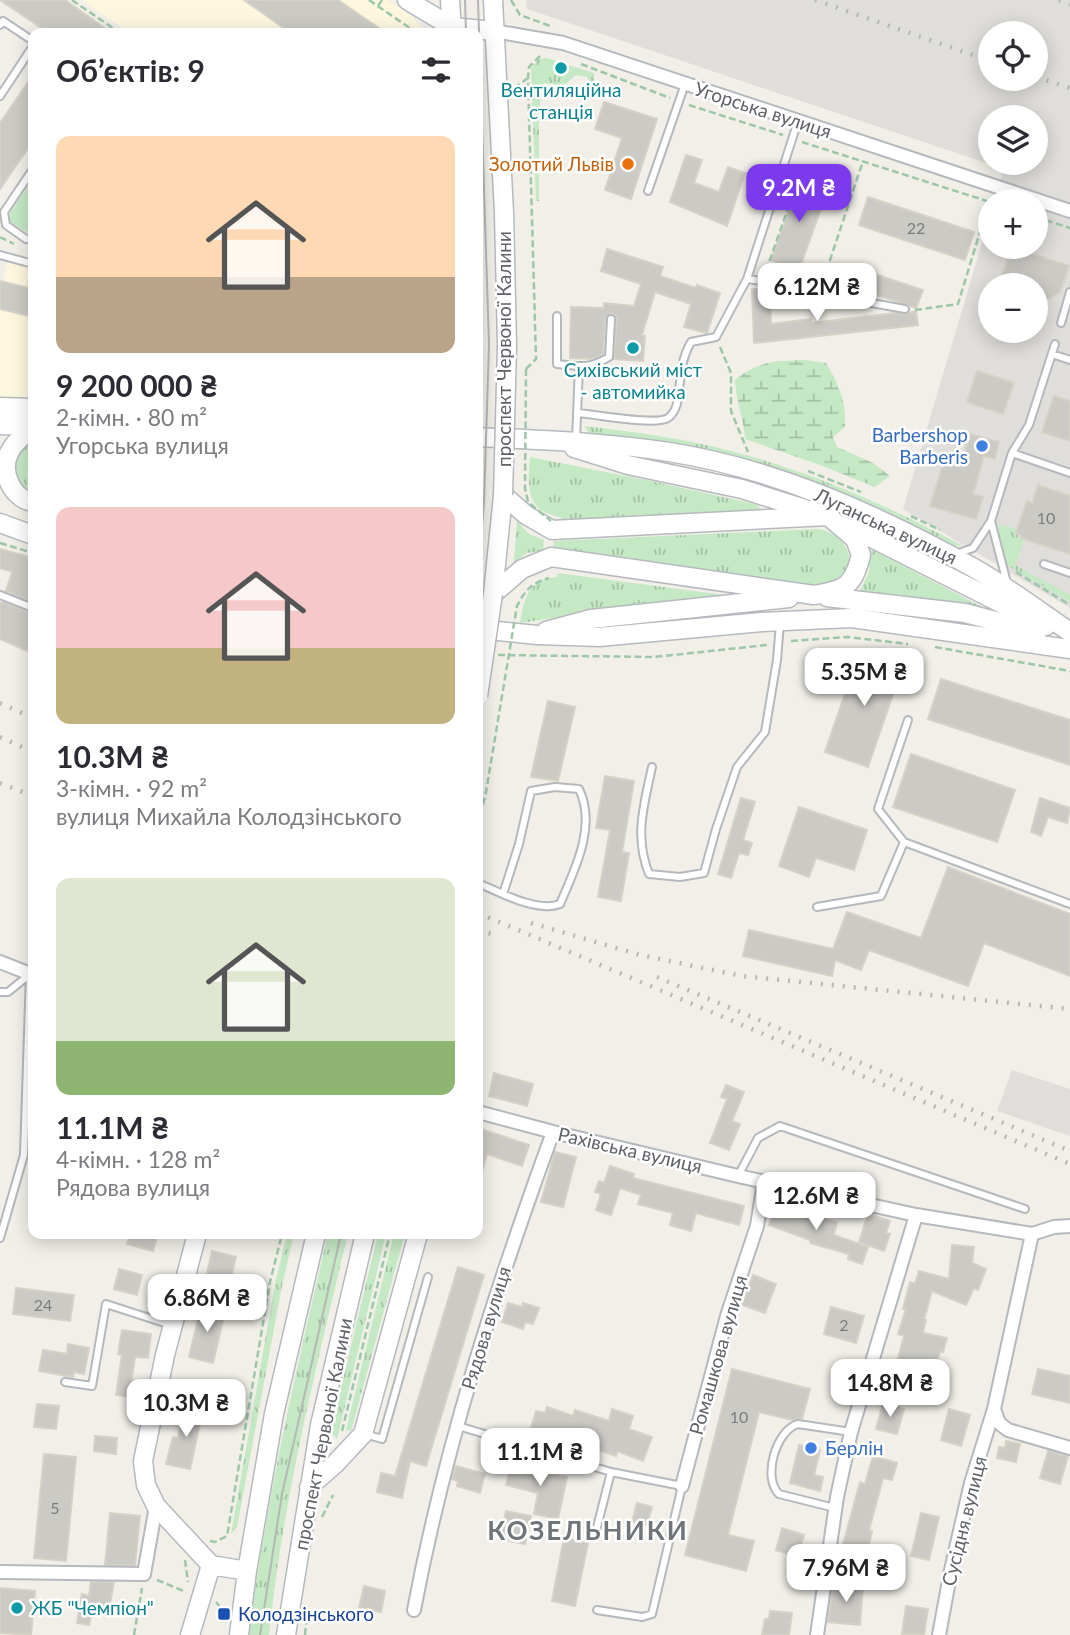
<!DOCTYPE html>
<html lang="uk">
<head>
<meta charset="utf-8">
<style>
  body { margin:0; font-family:Lato,sans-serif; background:#f7f7f7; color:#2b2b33; height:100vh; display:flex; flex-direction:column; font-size:26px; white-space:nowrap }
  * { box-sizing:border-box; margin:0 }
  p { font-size:23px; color:#7c7c81 }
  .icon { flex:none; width:38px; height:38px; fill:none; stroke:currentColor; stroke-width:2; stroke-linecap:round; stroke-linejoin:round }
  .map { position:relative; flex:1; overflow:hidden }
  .sheet { position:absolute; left:28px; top:28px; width:455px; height:1211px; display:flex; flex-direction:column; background:#fff; border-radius:14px; box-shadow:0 4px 18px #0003 }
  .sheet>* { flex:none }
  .fabs { position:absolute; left:978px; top:21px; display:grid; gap:14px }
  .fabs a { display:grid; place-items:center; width:70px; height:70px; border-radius:50%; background:#fff; box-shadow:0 4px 18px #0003; font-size:35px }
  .price { position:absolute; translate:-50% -60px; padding:0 16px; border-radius:14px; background:#fff; color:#222; font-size:23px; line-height:46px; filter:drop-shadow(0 2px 4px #0008) }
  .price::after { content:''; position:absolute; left:50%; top:42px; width:21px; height:16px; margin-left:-10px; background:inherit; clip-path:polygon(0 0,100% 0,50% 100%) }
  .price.current { background:#7c3aed; color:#fff }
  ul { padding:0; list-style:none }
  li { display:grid; align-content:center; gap:14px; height:371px; padding:0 28px }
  li span { display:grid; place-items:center; height:217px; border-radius:14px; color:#555 }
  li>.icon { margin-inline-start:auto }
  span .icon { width:126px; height:126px; fill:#fffc; stroke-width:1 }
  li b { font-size:30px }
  h2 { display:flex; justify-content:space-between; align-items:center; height:84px; padding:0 28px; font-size:30px }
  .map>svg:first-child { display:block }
  .commercial { fill:#fef7e0 }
  .industrial { fill:#e0deda; fill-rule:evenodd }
  .grass { fill:url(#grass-tufts) }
  .wetland { fill:url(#wetland-marsh) }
  .green { fill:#c5e8c5 }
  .building { fill:#cccac5; stroke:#d6d1c6; stroke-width:2 }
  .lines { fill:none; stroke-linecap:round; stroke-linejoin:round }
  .lane-casing { stroke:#b5b8bc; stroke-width:10 }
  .street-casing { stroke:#b5b8bc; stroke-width:16 }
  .secondary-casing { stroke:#b6babf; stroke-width:21 }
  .path { stroke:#9cc7a9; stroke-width:2.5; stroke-dasharray:7 3.5; stroke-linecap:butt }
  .lane { stroke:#fff; stroke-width:6 }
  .street { stroke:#fff; stroke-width:12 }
  .secondary { stroke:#fff; stroke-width:18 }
  .tram { stroke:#b6b7b8; stroke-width:2 }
  .rail { stroke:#b6b7b8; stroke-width:4.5; stroke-dasharray:2 9; stroke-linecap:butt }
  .secondary-bridge-casing { stroke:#b6babf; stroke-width:21; stroke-linecap:butt }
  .path-bridge { stroke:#9cc7a9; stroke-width:2.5; stroke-dasharray:7 3.5; stroke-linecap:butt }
  .secondary-bridge { stroke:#fff; stroke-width:18 }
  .culture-dot { fill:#0f9aa8; stroke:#fff; stroke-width:2.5 }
  .food-dot { fill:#e8710a; stroke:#fff; stroke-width:2.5 }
  .shop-dot { fill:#3f7fe0; stroke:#fff; stroke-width:2.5 }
  .transit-dot { fill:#1a4fb4; stroke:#fff; stroke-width:2.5 }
  .labels { text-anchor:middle; stroke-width:5; stroke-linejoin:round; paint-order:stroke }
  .number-label { font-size:16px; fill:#7a7d7f }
  .culture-label { font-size:19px; fill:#0d838f; stroke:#fff }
  .street-label { font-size:19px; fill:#5f6368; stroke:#fff }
  .food-label { font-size:19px; fill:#c56008; stroke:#fff; text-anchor:end }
  .shop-label { font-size:19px; fill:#366cbe; stroke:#fff; text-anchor:end }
  .transit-label { font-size:19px; fill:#164399; stroke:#fff; text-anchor:start }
  .district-label { font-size:26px; font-weight:bold; letter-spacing:2px; fill:#70757a; stroke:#fff }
</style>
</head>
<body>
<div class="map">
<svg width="1070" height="1635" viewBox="0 0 1070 1635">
  <defs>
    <pattern id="grass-tufts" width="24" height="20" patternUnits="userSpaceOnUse" patternTransform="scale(1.75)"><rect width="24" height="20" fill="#c5e8c5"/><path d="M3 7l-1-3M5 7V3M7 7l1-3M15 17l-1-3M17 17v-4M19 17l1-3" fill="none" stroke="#a3c0a4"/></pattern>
    <pattern id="wetland-marsh" width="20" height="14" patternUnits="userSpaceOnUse" patternTransform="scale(1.75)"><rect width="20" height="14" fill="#c5e8c5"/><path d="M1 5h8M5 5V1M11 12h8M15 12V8" fill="none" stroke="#a3c0a4"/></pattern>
  </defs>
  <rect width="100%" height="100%" fill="#f1efe8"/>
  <!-- commercial -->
  <path class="commercial" d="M82,0H388L408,14L425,29L426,33H129Z
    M8,262L33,269V405L0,403V294Z"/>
  <!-- industrial -->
  <path class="industrial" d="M526,0H1070V608L903,509L990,216V247H1036V201H995L1004,169L527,9ZM990,33H1036V79H990ZM990,117H1036V163H990ZM990,285H1036V331H990Z
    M1012,1070L1070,1089V1136L997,1111Z"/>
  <!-- grass -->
  <path class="grass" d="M547,58L594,73L595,87H592L587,77L576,75L563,86L544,83L539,109V201H536L531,68L539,59Z
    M584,426C633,432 683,438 731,451C812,472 889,506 963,546H950L645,440L589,433Z
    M33,442V498L15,482C13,462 13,451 33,442Z
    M530,457L646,480L755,504L763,510L759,513L562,525V518C556,516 547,514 541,510C525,498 529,474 530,457Z
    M517,521L529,534L544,540L543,551L527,553L514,562Z
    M999,524L1017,529L1016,534L1024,540L1015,565L1070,595V602L1007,565L999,543Z
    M819,529C841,533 862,559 841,578C837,582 831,585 827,588L553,551L554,541Z
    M873,550L986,609L924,599L861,593L860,591L869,572V551Z
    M558,573L731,596L598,611L520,623C524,598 529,579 557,577Z
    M287,1234H294L282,1286L237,1527L231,1534L275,1284Z
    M328,1234H348C316,1367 283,1499 269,1635H249C266,1499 297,1367 328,1234Z
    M378,1234H386L337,1439L331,1433V1429Z
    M394,1234H405L351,1431L346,1430Z"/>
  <!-- wetland -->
  <path class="wetland" d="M805,360L826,363C839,385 846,400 845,427L833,437L837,447L873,463L890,476L875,487L820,465L745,439C744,419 736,401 735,380C760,360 775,361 805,360Z"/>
  <!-- green -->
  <path class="green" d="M33,180V236L10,222V212Z"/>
  <!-- building -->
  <path class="building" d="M0,0H65L112,33H49Z
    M244,0H338L386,33H291Z
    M33,75V141L0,189V123Z
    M604,102L657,119L631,199L605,190L622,138L595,129Z
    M686,155L702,160L694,183L719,192L728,167L745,173L727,226L670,202Z
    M800,179L828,189L799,270L771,260Z
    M868,197L974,232L965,260L859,225Z
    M1012,247L1069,266L1060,292L1043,302L1036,301V285H999Z
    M607,249L663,267L660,276L696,288L697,285L720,293L707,333L684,327L691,304L655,292L642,335L645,336L643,361L614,359L617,319L615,315L611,313L605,319L603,354L592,359L570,358L571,307L604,308V303L634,306L641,284L601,271Z
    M844,264L923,290L916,308L838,282Z
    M0,281L33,289V317L0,309Z
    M752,289H770L771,324L811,319V323L895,313L906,314L916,311L918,325L754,343Z
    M977,371L1014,383L1003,414L967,402Z
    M1054,396L1070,401V441L1042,432Z
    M970,434L999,442L995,459L984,456L973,494L983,497L976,519L930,506L944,461L961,466Z
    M1038,485L1070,496V554L1021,538V535L1016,533L1027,501L1032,503Z
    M0,549L33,558V602L6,591L12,572L0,568Z
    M3,602L33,614V637L27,651L0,639V603Z
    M860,650L903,665L868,767L825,752Z
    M941,679L1070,720V765L928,719Z
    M548,701L575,707L558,781L531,777Z
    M911,754L1015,790L997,842L893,807Z
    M605,776L634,781L622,852L629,853L621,901L598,897L610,830L596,828Z
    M741,798L755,802L743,840L752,843L748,855L739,853L731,878L718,874Z
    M1040,798L1070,808L1067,823L1048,817L1041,836L1031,832Z
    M799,807L867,830L854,870L816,858L809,877L779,866Z
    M948,867L1070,914V976L984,943L968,986L869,950L861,970L835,960L832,976L743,956L749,930L833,949L847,912L921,938Z
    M494,1073L533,1084L527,1106L489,1096Z
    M726,1085L744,1092L732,1121L740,1124L729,1150L710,1143L727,1099L721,1097Z
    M478,1128L529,1145L522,1166L487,1154L481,1175H478Z
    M555,1152L576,1157L563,1207L541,1202Z
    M610,1166L634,1174L633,1178L744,1206L739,1225L696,1213L691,1231L670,1225L673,1213L638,1204L641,1195L620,1188L611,1215L596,1210L601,1194L595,1192L599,1181L604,1183Z
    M777,1203L800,1213L837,1222L834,1235L868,1247L862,1264L848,1259L849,1254L810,1243V1240L769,1225Z
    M868,1214L890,1221L886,1233L890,1234L884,1251L859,1242Z
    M130,1234H158L153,1251L127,1244Z
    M952,1245L974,1247L972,1263L986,1269L978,1290L974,1288L966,1305L932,1291L924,1320H926L923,1333L947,1338L943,1352L940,1351L932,1383L894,1374L904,1336L898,1334L906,1309H903L910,1282L915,1284L919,1271L949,1279Z
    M212,1251L236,1257L229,1288L205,1282Z
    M458,1267L484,1275L426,1466L410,1461L402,1498L377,1492L381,1473L395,1476Z
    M119,1269L142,1275L137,1295L114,1289Z
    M753,1275L776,1284L765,1313L742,1305Z
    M16,1288L74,1295L70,1321L13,1314Z
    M508,1303L522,1307L523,1303L539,1308L533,1324L525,1322L523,1329L502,1322Z
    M201,1306L225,1312L213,1363L189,1357Z
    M831,1307L864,1316L856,1343L824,1334Z
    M122,1330L151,1334L148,1358L135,1357L129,1397L116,1395L122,1355L118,1354Z
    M68,1344L89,1348L84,1374L74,1372L73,1377L39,1371L43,1350L67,1354Z
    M732,1369L810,1389L802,1419L793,1420L759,1412L728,1535L754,1541L746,1571L685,1555Z
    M1038,1369L1070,1376V1403L1032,1394Z
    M37,1404L59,1406L56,1429L34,1427Z
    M883,1404L904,1409L897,1434L876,1429Z
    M184,1406L203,1410L190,1469L166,1464L173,1437L178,1438Z
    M547,1407L573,1416L575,1410L609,1421L612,1409L633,1416L629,1429L652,1437L643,1461L617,1451L616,1456L531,1428L536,1411L545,1413Z
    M949,1409L970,1415L961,1446L941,1440Z
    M95,1436L117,1438L116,1454L94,1451Z
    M1006,1441L1020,1444L1016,1462L997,1458L999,1447L1005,1448Z
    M799,1445L820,1450L814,1475L823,1477L820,1491L790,1483Z
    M1048,1451L1068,1456L1060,1484L1040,1478Z
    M44,1454L76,1457L66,1561L34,1558Z
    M873,1456L897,1463L892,1480L883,1478L869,1530L872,1531L865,1565L839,1559L860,1482L865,1484Z
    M512,1462L526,1465L525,1468L567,1477L558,1519L534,1514L538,1493L506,1485Z
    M456,1466L485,1474L480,1493L457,1486L458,1481L452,1479Z
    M637,1503L652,1507L647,1525L632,1522Z
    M506,1511L531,1516L525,1544L500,1539Z
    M110,1513L140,1516L135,1565H105Z
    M921,1513L939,1517L929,1560L911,1556Z
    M782,1528L804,1535L798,1557L776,1550Z
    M564,1538L588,1543L575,1606L552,1601Z
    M91,1582H114L109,1610L93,1608L89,1625L77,1623L82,1594L89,1596Z
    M833,1584L863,1586L860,1625L828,1622Z
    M364,1586L385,1591L381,1612L359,1608Z
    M0,1588L35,1591L31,1635L0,1633Z
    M906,1606L928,1609L924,1635L902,1634Z
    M770,1611L792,1613L789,1635H762L765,1619H769Z"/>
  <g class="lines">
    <!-- lane casing -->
    <g class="lane-casing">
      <path id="lane" d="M0,25L3,21L33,41
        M0,96L33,46
        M33,169L4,212L6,225L26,239L33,240
        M648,191L685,84
        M0,255L33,264
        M747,279L821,289L838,297L905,309
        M557,316V364C581,366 587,370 609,357L611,319
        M1061,323L1070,292
        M1052,354L1070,360
        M577,413C595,414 655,426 668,418C674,414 677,405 678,399C681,378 680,361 691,342L716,337L747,279L798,121
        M576,440L579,366
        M1012,453L1070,473
        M991,521L1007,583
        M956,554L973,548L991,521L1012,453L1029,425L1055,344
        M1044,564L1070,573
        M0,595L33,608
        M908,720L878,809L904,842L1070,904
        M652,767C644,805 634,836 649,874L680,877L704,873L716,829L737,767L765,732L777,660L780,623
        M478,883C499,892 537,913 560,904C575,869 597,826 579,789L555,787L531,791L519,844L503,894
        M817,907L881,896L904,842
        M0,992H8L29,975
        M738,1176L758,1138L780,1126L1025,1209
        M0,1238L24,1155L30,973
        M65,1382L92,1386L106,1304L171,1325
        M458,1426L611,1472L682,1486L652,1614L642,1617L597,1610
        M365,1434L382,1439L428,1277
        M835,1508L779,1494C762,1478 776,1430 798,1424L851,1432
        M596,1531L611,1472"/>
    </g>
    <!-- street casing -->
    <g class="street-casing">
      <path id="street" d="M494,31L563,43L1070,211
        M0,962L33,975
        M478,1112L553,1132L738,1176L916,1215L1032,1234L1054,1227L1070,1226
        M994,1409L999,1423L1008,1430L1070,1448
        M682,1486L727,1316L757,1226L764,1182
        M0,1572L144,1574L156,1506
        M414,1610C445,1446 496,1288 553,1132
        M817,1635L837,1497L851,1432L916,1215
        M939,1635L951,1570L971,1483L994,1409L1032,1234"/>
    </g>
    <!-- secondary casing -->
    <g class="secondary-casing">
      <path id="secondary" d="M407,0L452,27L494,31
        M450,0L452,33
        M493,0L504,213L507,346
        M0,407L33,408
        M0,425L33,426
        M33,428C24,435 14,442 9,453C0,472 12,499 33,502
        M478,437C542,440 606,442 669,452C777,469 878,515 972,567C1006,586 1038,610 1070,632
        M574,448L628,465L742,489L818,513
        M0,523L33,535
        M846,525L1046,626
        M493,594L522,569L551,557L814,595C845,590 853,587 861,555L855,539L828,516L552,530L526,515L503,495
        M493,594L503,495
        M827,597L965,613L1037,632
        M478,629L537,635L599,637L762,622L852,618L1070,649
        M546,631L591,619L789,598
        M197,1234L165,1355L143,1461L146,1485L156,1506L211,1565
        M309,1487L335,1464L363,1434L418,1234
        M211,1565L247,1571
        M190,1635L211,1565
        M239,1635L247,1571L274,1414L316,1234
        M286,1635L320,1425L365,1234"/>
    </g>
    <!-- path -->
    <path class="path" d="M72,0L120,33
      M369,0L417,33
      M511,0L520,15L553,27
      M378,6L382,0
      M581,64L670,98
      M514,88L528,78
      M689,105L783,135
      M802,142L990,202
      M1036,217L1070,228
      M0,237L14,244
      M766,271L799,177L852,195
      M823,281L863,161
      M915,310L958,304L989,202
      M720,347L731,373V411L748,452
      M526,369L536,359L528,78L529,67L542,54
      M808,471L861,492
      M911,516L940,530
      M0,543L33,553
      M1016,572L1070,605
      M791,641L848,637L908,644
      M935,647L1070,671
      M498,655L654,657L767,645
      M342,1431L390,1234
      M322,1517L333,1495
      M210,1541L215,1542L227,1536L270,1282L282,1234
      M185,1560L188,1582
      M157,1580L186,1592
      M216,1602L225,1613
      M134,1635L142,1588
      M305,1635L307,1613"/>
    <!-- lane -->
    <use href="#lane" class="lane"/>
    <!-- street -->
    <use href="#street" class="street"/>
    <!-- secondary -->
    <use href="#secondary" class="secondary"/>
    <!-- tram -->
    <path class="tram" d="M465,0L466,33
      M478,345V346
      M478,569L484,502L489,345L478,0
      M260,1635L282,1494L341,1234"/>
    <!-- rail -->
    <path class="rail" d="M815,0L990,61
      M1059,0L1070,5
      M1036,77L1070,88
      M0,703L33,718
      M0,737L33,752
      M0,783L33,796
      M478,913L1070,1164
      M531,923L640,955L742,976L1070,1009
      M478,930L499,936
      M657,977L1070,1151"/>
    <!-- secondary-bridge casing -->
    <g class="secondary-bridge-casing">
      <path id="secondary-bridge" d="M503,495L507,346
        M478,696L493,594"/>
    </g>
    <!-- path-bridge -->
    <path class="path-bridge" d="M526,369L525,488L528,502L551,521
      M478,825L486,792L517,606C525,590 532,583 549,578"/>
    <!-- secondary-bridge -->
    <use href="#secondary-bridge" class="secondary-bridge"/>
  </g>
  <!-- markers -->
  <g class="culture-dot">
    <circle cx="561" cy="68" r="7"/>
    <circle cx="633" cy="348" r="7"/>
    <circle cx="17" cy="1608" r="7"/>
  </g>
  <circle class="food-dot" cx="628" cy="164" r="7"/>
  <g class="shop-dot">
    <circle cx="982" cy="446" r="7"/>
    <circle cx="811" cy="1448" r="7"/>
  </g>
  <rect class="transit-dot" x="217" y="1607" width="14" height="14" rx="3.5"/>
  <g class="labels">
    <!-- number labels -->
    <g class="number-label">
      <text x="916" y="234">22</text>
      <text x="1046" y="524">10</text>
      <text x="43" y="1311">24</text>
      <text x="844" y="1331">2</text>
      <text x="739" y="1423">10</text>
      <text x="55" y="1514">5</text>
    </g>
    <!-- culture labels -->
    <g class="culture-label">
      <text x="561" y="97">Вентиляційна<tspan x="561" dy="22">станція</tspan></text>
      <text x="633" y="377">Сихівський міст<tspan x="633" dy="22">- автомийка</tspan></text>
      <text x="31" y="1615" text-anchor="start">ЖБ "Чемпіон"</text>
    </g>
    <!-- street labels -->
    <g class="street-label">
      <text transform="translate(763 110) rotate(18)" y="7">Угорська вулиця</text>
      <text transform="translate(504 349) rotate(-90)" y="7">проспект Червоної Калини</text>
      <text transform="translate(886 526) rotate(25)" y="7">Луганська вулиця</text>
      <text transform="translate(630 1150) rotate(13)" y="7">Рахівська вулиця</text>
      <text transform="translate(486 1328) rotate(-73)" y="7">Рядова вулиця</text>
      <text transform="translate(718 1355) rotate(-74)" y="7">Ромашкова вулиця</text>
      <text transform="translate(323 1434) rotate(-79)" y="7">проспект Червоної Калини</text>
      <text transform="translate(964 1521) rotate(-76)" y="7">Сусідня вулиця</text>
    </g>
    <!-- food labels -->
    <g class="food-label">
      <text x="614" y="171">Золотий Львів</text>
    </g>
    <!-- shop labels -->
    <g class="shop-label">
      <text x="968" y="442">Barbershop<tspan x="968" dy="22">Barberis</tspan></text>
      <text x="825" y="1455" text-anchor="start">Берлін</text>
    </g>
    <!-- transit labels -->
    <g class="transit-label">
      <text x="238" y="1621">Колодзінського</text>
    </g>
    <!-- district labels -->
    <g class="district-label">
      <text x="588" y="1540">КОЗЕЛЬНИКИ</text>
    </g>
  </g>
</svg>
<div class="fabs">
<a><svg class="icon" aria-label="locate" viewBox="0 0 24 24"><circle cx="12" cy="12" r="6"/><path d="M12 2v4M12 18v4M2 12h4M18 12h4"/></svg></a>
<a><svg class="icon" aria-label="layers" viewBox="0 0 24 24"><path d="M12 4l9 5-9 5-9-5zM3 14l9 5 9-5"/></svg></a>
<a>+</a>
<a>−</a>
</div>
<b class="price current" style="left:799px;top:224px">9.2M ₴</b>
<b class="price" style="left:817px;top:323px">6.12M ₴</b>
<b class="price" style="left:864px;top:708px">5.35M ₴</b>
<b class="price" style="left:816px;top:1232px">12.6M ₴</b>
<b class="price" style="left:207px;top:1334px">6.86M ₴</b>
<b class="price" style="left:890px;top:1419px">14.8M ₴</b>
<b class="price" style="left:186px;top:1439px">10.3M ₴</b>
<b class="price" style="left:540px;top:1488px">11.1M ₴</b>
<b class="price" style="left:846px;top:1604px">7.96M ₴</b>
<section class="sheet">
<h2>Об’єктів: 9<svg class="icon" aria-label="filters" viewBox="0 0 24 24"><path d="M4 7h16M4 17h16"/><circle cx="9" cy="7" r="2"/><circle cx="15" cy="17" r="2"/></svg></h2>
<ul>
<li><span style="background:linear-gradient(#ffd9b3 65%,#b9a48a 0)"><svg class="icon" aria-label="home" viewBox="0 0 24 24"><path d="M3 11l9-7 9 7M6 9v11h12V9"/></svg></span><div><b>9 200 000 ₴</b><p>2-кімн. · 80 m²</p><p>Угорська вулиця</p></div></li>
<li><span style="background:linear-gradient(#f6c9c9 65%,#c2b280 0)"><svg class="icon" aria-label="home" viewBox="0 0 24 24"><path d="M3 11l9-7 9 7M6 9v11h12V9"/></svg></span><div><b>10.3M ₴</b><p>3-кімн. · 92 m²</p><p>вулиця Михайла Колодзінського</p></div></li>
<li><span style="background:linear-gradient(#dfe7d0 75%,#8fb573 0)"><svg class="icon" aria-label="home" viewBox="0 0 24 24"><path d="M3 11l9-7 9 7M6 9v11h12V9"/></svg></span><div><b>11.1M ₴</b><p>4-кімн. · 128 m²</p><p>Рядова вулиця</p></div></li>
</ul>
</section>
</div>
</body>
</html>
